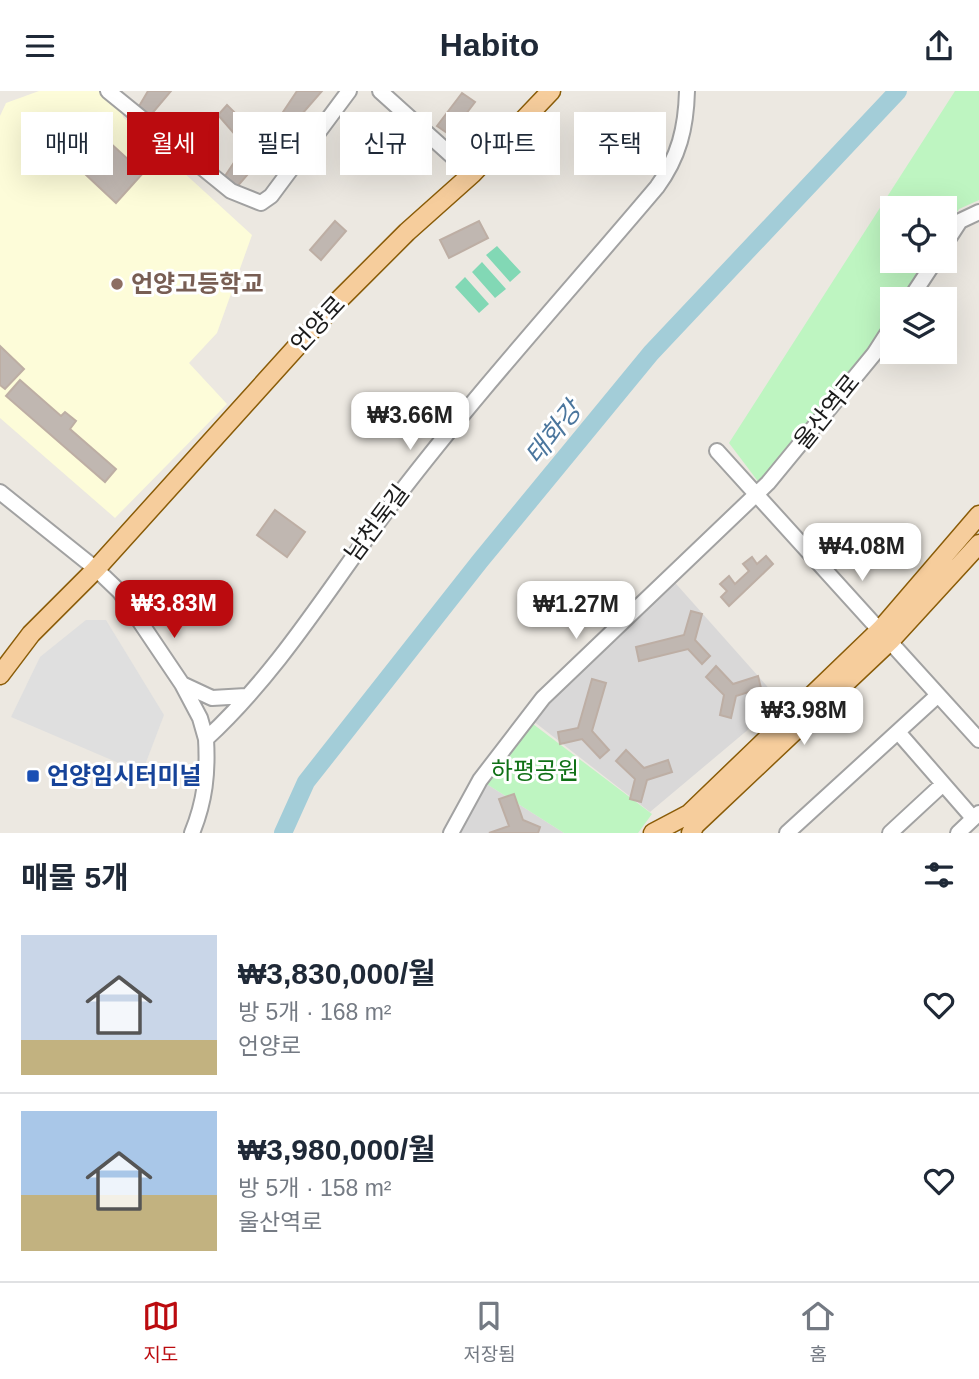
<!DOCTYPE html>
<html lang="ko">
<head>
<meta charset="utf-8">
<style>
  body { margin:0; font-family:Helvetica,"Noto Sans KR",sans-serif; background:#f2f2f3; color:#1f2937; height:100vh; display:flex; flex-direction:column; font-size:26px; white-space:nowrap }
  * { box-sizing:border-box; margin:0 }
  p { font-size:23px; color:#747a83 }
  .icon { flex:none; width:38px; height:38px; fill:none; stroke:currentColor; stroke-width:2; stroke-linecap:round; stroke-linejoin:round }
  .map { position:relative; height:742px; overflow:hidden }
  .details { display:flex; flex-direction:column; background:#fff; flex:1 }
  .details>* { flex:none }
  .top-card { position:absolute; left:21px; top:21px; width:938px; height:63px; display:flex; gap:14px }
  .tools { position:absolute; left:880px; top:105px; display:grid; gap:14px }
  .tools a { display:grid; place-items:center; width:77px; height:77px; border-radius:0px; background:#fff; box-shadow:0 7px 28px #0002; font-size:35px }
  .price { position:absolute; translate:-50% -60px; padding:0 16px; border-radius:14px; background:#fff; color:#222; font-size:23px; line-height:46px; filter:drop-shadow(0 2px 4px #0008) }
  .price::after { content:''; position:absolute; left:50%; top:42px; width:21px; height:16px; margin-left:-10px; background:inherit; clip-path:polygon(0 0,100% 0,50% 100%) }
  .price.active { background:#bb0b0f; color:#fff }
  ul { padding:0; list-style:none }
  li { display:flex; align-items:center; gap:21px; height:175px; padding:0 21px }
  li+li { border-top:2px solid #e0e1e3 }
  li span { display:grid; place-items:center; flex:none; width:196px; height:140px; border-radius:0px; color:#555 }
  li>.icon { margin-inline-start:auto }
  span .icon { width:84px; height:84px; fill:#fffc; stroke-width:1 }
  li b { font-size:30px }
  h2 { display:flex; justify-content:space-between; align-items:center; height:84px; padding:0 21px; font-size:30px }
  .chip { padding:0 24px; border-radius:0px; background:#fff; box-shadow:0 7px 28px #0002; font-size:24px; line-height:63px }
  .chip.active { background:#bb0b0f; color:#fff }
  header { display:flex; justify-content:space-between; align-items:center; height:91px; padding:0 21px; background:#fff; font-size:32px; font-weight:600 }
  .menu { display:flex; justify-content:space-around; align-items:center; height:98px; border-top:2px solid #e0e1e3; background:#fff; font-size:19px; color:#747a83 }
  .menu a { display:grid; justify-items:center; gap:4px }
  .menu .active { color:#bb0b0f }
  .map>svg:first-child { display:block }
  .residential { fill:#d9d8d8 }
  .education { fill:#fdfcd9 }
  .park { fill:#bef5c1 }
  .pitch { fill:#82d8b5 }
  .parking { fill:#dfdfdf }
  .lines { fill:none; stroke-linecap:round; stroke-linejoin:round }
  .river { stroke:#a3cdd8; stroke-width:18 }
  .building { fill:#c0b7b1; stroke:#bdaea4; stroke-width:2 }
  .minor-casing { stroke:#a2a2a2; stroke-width:18 }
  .major-casing { stroke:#8a5c08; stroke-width:21 }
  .minor { stroke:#fff; stroke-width:14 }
  .major { stroke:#f6cd9c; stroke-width:18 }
  .education-dot { fill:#8d6e63; stroke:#fff; stroke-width:2.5 }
  .transit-dot { fill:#1a4fb4; stroke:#fff; stroke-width:2.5 }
  .labels { text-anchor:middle; stroke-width:6; stroke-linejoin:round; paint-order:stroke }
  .education-label { font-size:24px; font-weight:bold; fill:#785e54; stroke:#fff; text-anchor:start }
  .street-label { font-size:24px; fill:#1b1b1b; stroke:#fff }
  .park-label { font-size:24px; fill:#117117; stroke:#fff }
  .transit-label { font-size:24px; font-weight:bold; fill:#164399; stroke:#fff; text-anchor:start }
  .water-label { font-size:26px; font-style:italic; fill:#4b769d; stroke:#fff }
</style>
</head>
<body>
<header><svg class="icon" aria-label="menu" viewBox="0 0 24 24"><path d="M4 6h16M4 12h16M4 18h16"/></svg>Habito<svg class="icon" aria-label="share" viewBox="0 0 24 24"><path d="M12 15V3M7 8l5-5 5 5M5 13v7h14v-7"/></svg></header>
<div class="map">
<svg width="979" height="742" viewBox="0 0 979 742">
  <rect width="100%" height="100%" fill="#ece8e1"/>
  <!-- residential -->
  <path class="residential" d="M670,486L781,611L650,721L528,626Z
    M485,692L564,742H461Z"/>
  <!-- education -->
  <path class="education" d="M39,0H117L123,26L252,144L217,242L189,272L227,313L115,427L0,327V25L6,12Z"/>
  <!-- park -->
  <path class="park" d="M955,0H979V109L959,118L945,140V117H892V170H926L902,208H892V225L871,261L760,393L729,352Z
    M533,633L652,723L638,742H564L485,692L520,637Z"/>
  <!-- pitch -->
  <path class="pitch" d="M497,155L521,181L510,191L486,164Z
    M482,171L506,198L495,207L472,181Z
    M465,186L489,213L479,222L455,196Z"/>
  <!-- parking -->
  <path class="parking" d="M86,529H106L164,624L142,682L11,626L40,566Z"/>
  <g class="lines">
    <!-- river -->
    <path class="river" d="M283,742L306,691L480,470L651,262L898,0"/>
  </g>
  <!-- building -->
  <path class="building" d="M148,0H171L149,26L138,17Z
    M297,0H322L295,31L283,21Z
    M462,2L475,11L450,44L437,35Z
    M227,14L253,40L275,39L278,65L261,68L235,98L223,88L245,55L218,24Z
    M96,39L143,82L116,112L69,68Z
    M335,130L346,140L321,169L310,159Z
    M479,130L488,147L449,167L440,149Z
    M0,255L24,278L5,298L0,294Z
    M20,289L61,325L65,321L76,330L70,338L116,378L105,391L6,305Z
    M275,419L305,441L287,466L257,444Z
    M766,465L773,473L729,515L721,506L727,500L720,493L729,485L735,493L749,480L743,473L752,466L757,473Z
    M691,520L702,523L695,549L710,565L702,573L688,558L639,570L636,556L684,544Z
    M716,575L733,593L758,585L761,597L736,605L731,627L720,624L724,604L706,586Z
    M592,588L606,592L592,640L609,659L600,667L582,648L560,653L558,641L578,637Z
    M626,659L644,677L668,669L672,681L647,689L641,711L630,708L635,688L616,670Z
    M514,703L523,729L540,736L538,742H489L509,735L499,708Z"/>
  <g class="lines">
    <!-- minor casing -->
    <g class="minor-casing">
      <path id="minor" d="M108,0L231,100L261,112L271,105L349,0
        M380,0L472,83
        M945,153L960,130L979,121
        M910,208L935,170
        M717,360L979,649
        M0,401L96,478L120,501L182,593L200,627L206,648
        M182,593L212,607L246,605
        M898,641L973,727
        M192,742C205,710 208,682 206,648C282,578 335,487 397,406C479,299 570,199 657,96C679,66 686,37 687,0
        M451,742L480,689L543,607L768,392L874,263L892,235
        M787,742L938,604
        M890,742L943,693
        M958,742L979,722"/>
    </g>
    <!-- major casing -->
    <g class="major-casing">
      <path id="major" d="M0,584L31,543L96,478L338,210L407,141L472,83L551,0
        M653,742L689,723L881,538L979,424
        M691,742L695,734L891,549L979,453"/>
    </g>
    <!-- minor -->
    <use href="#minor" class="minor"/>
    <!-- major -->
    <use href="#major" class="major"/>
  </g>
  <!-- markers -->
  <circle class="education-dot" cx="117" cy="193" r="7"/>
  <rect class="transit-dot" x="26" y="678" width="14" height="14" rx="3.5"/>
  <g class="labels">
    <!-- education labels -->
    <g class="education-label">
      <text x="131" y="201">언양고등학교</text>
    </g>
    <!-- street labels -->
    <g class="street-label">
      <text transform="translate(318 233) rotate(-47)" y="8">언양로</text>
      <text transform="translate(827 321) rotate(-51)" y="8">울산역로</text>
      <text transform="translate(377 432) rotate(-53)" y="8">남천둑길</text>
    </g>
    <!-- park labels -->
    <g class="park-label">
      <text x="535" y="688">하평공원</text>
    </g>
    <!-- transit labels -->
    <g class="transit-label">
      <text x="47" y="693">언양임시터미널</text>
    </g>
    <!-- water labels -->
    <g class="water-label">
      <text transform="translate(553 342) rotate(-51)" y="9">태화강</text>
    </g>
  </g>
</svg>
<div class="tools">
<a><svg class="icon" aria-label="locate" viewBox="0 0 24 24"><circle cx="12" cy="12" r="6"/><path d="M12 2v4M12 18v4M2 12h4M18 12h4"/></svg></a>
<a><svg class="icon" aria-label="layers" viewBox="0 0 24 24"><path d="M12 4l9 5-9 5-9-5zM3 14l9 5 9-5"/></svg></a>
</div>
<b class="price" style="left:410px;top:361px">₩3.66M</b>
<b class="price" style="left:862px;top:492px">₩4.08M</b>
<b class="price active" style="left:174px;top:549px">₩3.83M</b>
<b class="price" style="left:576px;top:550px">₩1.27M</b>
<b class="price" style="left:804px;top:656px">₩3.98M</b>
<div class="top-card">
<a class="chip">매매</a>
<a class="chip active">월세</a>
<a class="chip">필터</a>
<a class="chip">신규</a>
<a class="chip">아파트</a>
<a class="chip">주택</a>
</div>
</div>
<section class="details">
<h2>매물 5개<svg class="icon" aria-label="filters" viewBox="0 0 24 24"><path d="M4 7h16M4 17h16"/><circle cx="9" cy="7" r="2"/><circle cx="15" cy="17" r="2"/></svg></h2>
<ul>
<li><span style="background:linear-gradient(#c9d6e8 75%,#c2b280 0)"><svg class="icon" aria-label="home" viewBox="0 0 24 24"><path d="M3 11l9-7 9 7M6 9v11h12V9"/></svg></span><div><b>₩3,830,000/월</b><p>방 5개 · 168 m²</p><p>언양로</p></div><svg class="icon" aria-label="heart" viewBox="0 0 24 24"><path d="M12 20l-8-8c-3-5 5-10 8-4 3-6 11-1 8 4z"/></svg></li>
<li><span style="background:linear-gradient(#a9c7e8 60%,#c2b280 0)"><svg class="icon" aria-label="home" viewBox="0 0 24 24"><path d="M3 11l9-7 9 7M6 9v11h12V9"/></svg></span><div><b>₩3,980,000/월</b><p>방 5개 · 158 m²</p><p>울산역로</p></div><svg class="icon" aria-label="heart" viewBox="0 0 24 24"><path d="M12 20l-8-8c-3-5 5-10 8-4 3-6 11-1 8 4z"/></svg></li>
</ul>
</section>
<nav class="menu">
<a class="active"><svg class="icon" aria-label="map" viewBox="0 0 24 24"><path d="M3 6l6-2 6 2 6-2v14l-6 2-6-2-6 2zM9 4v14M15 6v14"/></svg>지도</a>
<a><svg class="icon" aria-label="saved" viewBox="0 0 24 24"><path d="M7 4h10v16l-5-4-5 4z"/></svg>저장됨</a>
<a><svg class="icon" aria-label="home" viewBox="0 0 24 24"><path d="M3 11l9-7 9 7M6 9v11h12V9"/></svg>홈</a>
</nav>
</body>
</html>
